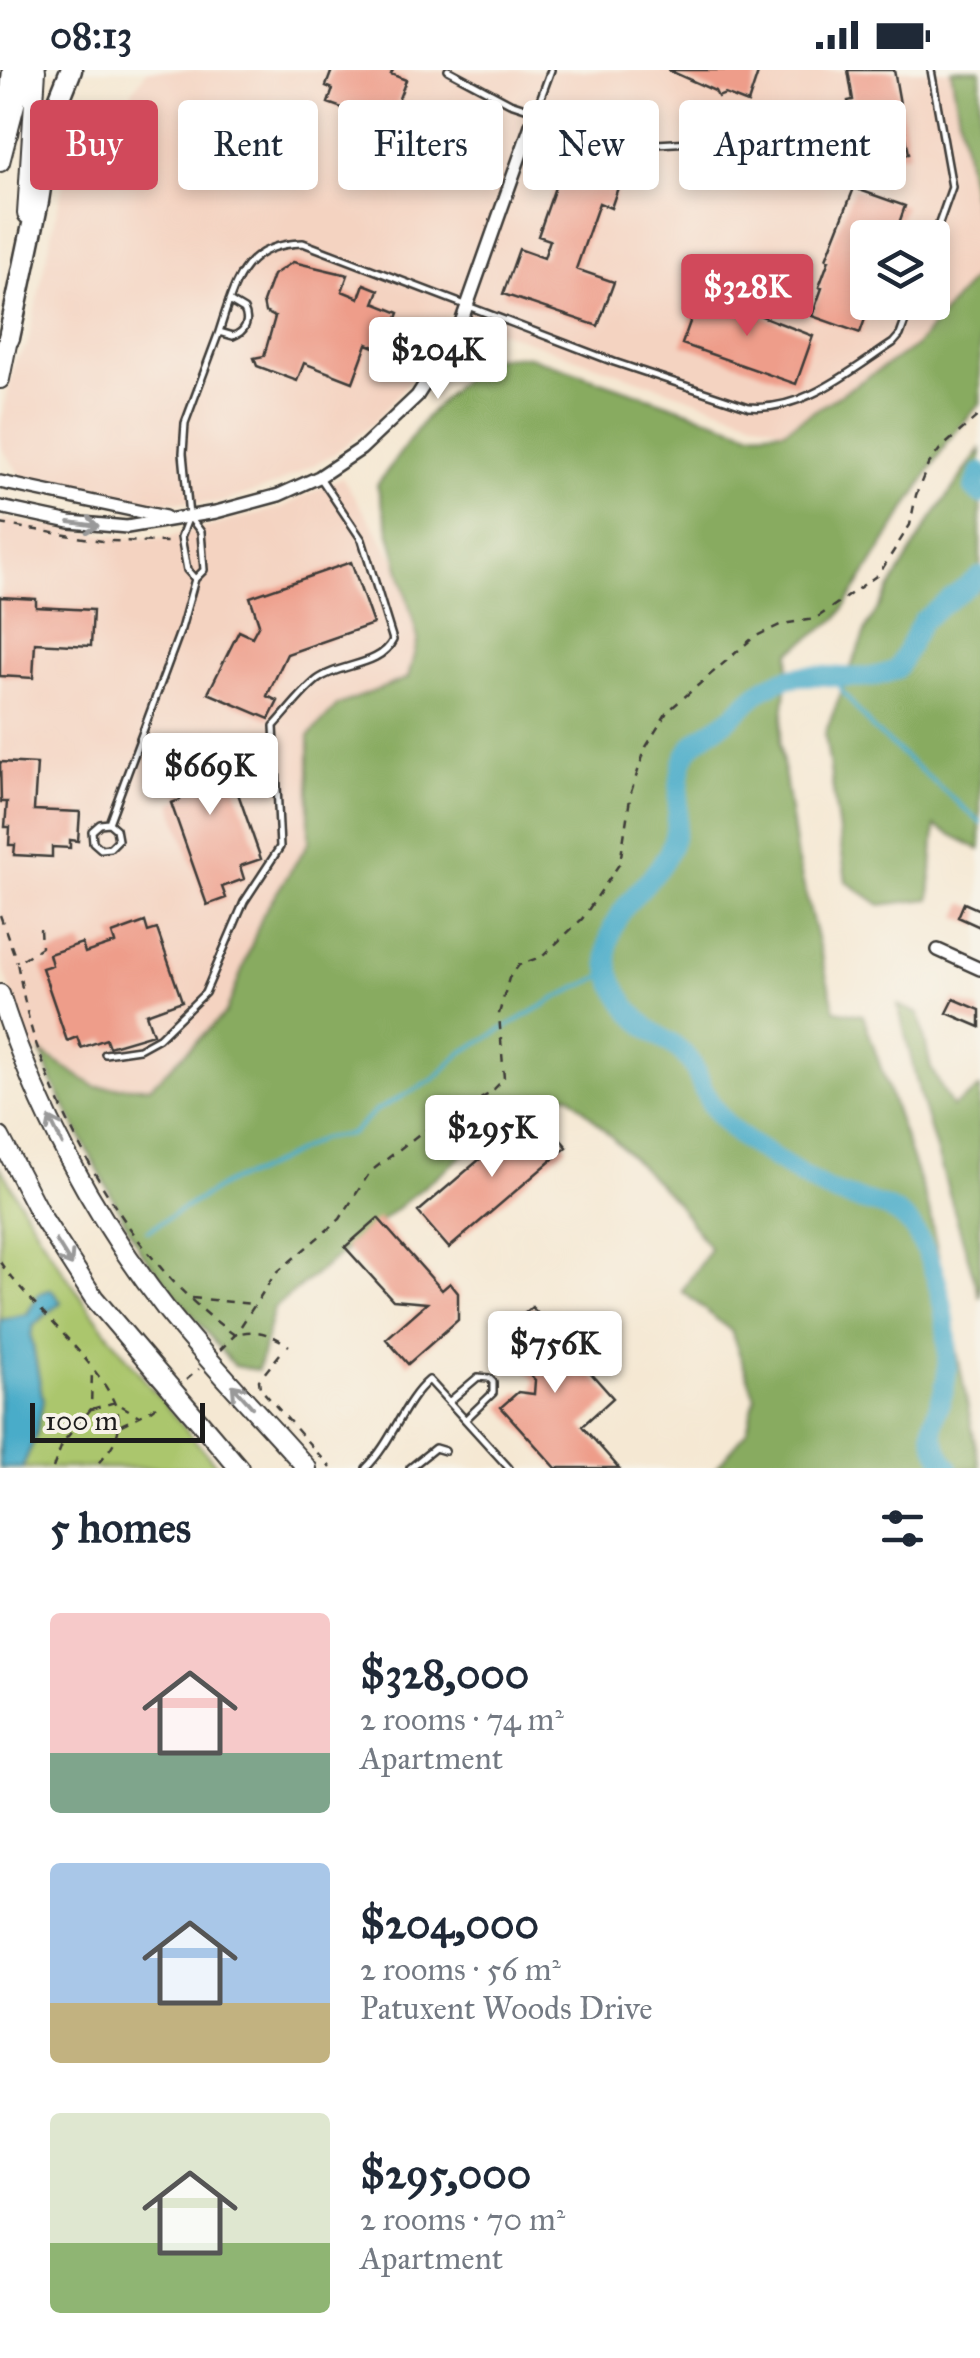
<!DOCTYPE html>
<html lang="en">
<head>
<meta charset="utf-8">
<style>
  body { margin:0; font-family:"IM FELL Great Primer",serif; background:#f6f6f7; color:#1f2937; height:100vh; display:flex; flex-direction:column; font-size:38px; white-space:nowrap }
  * { box-sizing:border-box; margin:0 }
  p { font-size:32px; color:#747a83 }
  .icon { flex:none; width:55px; height:55px; fill:none; stroke:currentColor; stroke-width:2; stroke-linecap:round; stroke-linejoin:round }
  .map { position:relative; height:1398px; overflow:hidden }
  .side { display:flex; flex-direction:column; background:#fff; flex:1 }
  .side>* { flex:none }
  .top-card { position:absolute; left:30px; top:30px; width:920px; height:90px; display:flex; gap:20px }
  .controls { position:absolute; left:850px; top:150px; display:grid; gap:20px }
  .controls a { display:grid; place-items:center; width:100px; height:100px; border-radius:10px; background:#fff; box-shadow:0 5px 15px #0003; font-size:50px }
  .scale { position:absolute; left:30px; bottom:25px; width:175px; box-sizing:border-box; padding-left:10px; border:5px solid #1c1c1c; border-top:0; font-size:28px; line-height:35px; white-space:nowrap; color:#1c1c1c; -webkit-text-stroke:8px #f7f3e8; paint-order:stroke }
  .price { position:absolute; translate:-50% -85px; padding:0 22px; border-radius:10px; background:#fff; color:#222; font-size:32px; line-height:65px; filter:drop-shadow(0 2px 5px #0008) }
  .price::after { content:''; position:absolute; left:50%; top:60px; width:30px; height:22px; margin-left:-15px; background:inherit; clip-path:polygon(0 0,100% 0,50% 100%) }
  .price.active { background:#d1495b; color:#fff }
  ul { padding:0; list-style:none }
  li { display:flex; align-items:center; gap:30px; height:250px; padding:0 50px }
  li span { display:grid; place-items:center; flex:none; width:280px; height:200px; border-radius:10px; color:#555 }
  li>.icon { margin-inline-start:auto }
  span .icon { width:120px; height:120px; fill:#fffc; stroke-width:1 }
  li b { font-size:42px }
  h2 { display:flex; justify-content:space-between; align-items:center; height:120px; padding:0 50px; font-size:42px }
  .tag { padding:0 35px; border-radius:10px; background:#fff; box-shadow:0 5px 15px #0003; font-size:35px; line-height:90px }
  .tag.active { background:#d1495b; color:#fff }
  .status { display:flex; justify-content:space-between; align-items:center; height:70px; padding:0 50px; background:#fff; direction:ltr }
  .status svg { height:28px; fill:currentColor }
  .map>svg:first-child { display:block }
  .built { fill:#f4d3c1; fill-rule:evenodd }
  .green { fill:#abc66d; stroke:#647144; stroke-width:2.5 }
  .forest { fill:#88ab60; stroke:#52643e; stroke-width:2.5 }
  .water { fill:#4aacc9; stroke:#336472; stroke-width:2.5 }
  .lines { fill:none; stroke-linecap:round; stroke-linejoin:round }
  .stream { stroke:#4aacc9; stroke-width:4 }
  .river { stroke:#4aacc9; stroke-width:20 }
  .building { fill:#ee9d8a }
  .service-casing { stroke:#3d3b37; stroke-width:10 }
  .minor-casing { stroke:#3d3b37; stroke-width:16 }
  .primary-casing { stroke:#3d3b37; stroke-width:22 }
  .motorway-casing { stroke:#3d3b37; stroke-width:25 }
  .path { stroke:#3d3b37; stroke-width:2.5; stroke-dasharray:8 8; stroke-linecap:butt }
  .service { stroke:#fff; stroke-width:5 }
  .minor { stroke:#fff; stroke-width:11 }
  .primary { stroke:#fff; stroke-width:18 }
  .motorway { stroke:#fff; stroke-width:20 }
  .oneway { stroke:#999 }
</style>
</head>
<body>
<div class="status"><b>08:13</b><svg viewBox="0 0 49 12"><path d="M0 12V9h3v3zM5 12V6h3v6zM10 12V3h3v9zM15 12V0h3v12zM26 1h20v11H26zM47 4h2v5h-2z"/></svg></div>
<div class="map">
<svg width="980" height="1398" viewBox="0 0 980 1398">
  <rect width="100%" height="100%" fill="#f7f3e8"/>
  <filter id="ink" filterUnits="userSpaceOnUse"><feTurbulence type="fractalNoise" baseFrequency=".01" numOctaves="2"/><feDisplacementMap in="SourceGraphic" scale="20" xChannelSelector="R" yChannelSelector="G"/><feConvolveMatrix kernelMatrix="1 2 1 2 8 2 1 2 1" color-interpolation-filters="sRGB"/></filter>
  <filter id="wash" filterUnits="userSpaceOnUse"><feTurbulence type="fractalNoise" baseFrequency=".0048" numOctaves="4" result="noise"/><feDisplacementMap in="SourceGraphic" scale="40" xChannelSelector="R" yChannelSelector="G"/><feGaussianBlur stdDeviation="2.25" result="paint"/><feColorMatrix in="noise" values="0 0 0 0 0 0 0 0 0 0 0 0 0 0 0 0 0 1.4 0 .05"/><feComposite in="paint" operator="in"/></filter>
  <g filter="url(#wash)">
    <rect width="100%" height="100%" fill="#f5e8d3"/>
    <!-- built -->
    <path class="built" d="M147,0H951L980,168V200L915,277L784,360L450,244L423,295L375,352L334,384L275,415L219,433L148,431L22,407L0,376V357L15,290L27,276L78,47L119,56L132,22ZM868,168H932V232H868Z
      M342,407L396,491L419,569L408,609L338,635L309,666V772L263,844L226,943L150,1017H96L29,976L0,888V448L127,468H165L283,437Z"/>
    <!-- green -->
    <path class="green" d="M0,1096C59,1208 136,1303 219,1398H0Z"/>
    <!-- forest -->
    <path class="forest" d="M951,0H980V168Z
      M980,200V333L948,371L838,548L790,582L780,673L797,789L835,940L863,945L929,1139L980,1398H716L747,1361L755,1327L731,1261L682,1221L710,1179L676,1132L570,1025H537L274,1238L258,1300L234,1296L141,1182L52,1012L42,983L96,1017H150L226,943L263,844L309,772V666L338,635L408,608L418,569L377,415L427,346L483,288L528,286L750,362L784,360L915,277Z
      M980,380V780L935,756L930,829L880,835L846,811L825,664L867,557L928,454Z
      M898,935L919,944L931,998L952,1037L980,1018V1228L921,1029Z"/>
    <!-- water -->
    <path class="water" d="M51,1219L61,1232L34,1255L31,1265L43,1330L36,1366L22,1398H0V1250L27,1244L39,1224Z"/>
    <g class="lines">
      <!-- stream -->
      <path class="stream" d="M835,605L842,621L873,659L980,752
        M147,1161L227,1112L255,1103L320,1069L351,1064L375,1041L433,1010L461,983L560,926L611,902"/>
      <!-- river -->
      <path class="river" d="M980,403L974,418L980,424
        M949,1398C915,1349 945,1346 947,1299C950,1255 939,1198 914,1160C895,1130 857,1134 828,1120C803,1108 779,1091 756,1077C735,1065 715,1044 705,1023C699,1011 697,999 688,989C680,978 670,973 659,966C629,947 601,907 609,870C617,831 658,811 671,776C680,752 677,725 681,701C682,694 685,686 689,680C700,664 723,656 737,642C746,634 754,624 765,618C809,590 851,621 897,599L922,551L980,506"/>
    </g>
    <g id="blocks">
      <!-- building -->
      <path class="building" d="M332,0H393L391,4L406,10L389,55L328,33L333,19L326,16Z
        M668,0H759L748,33L725,24L718,27L715,21Z
        M848,0H894L909,84L854,93L848,31L853,30Z
        M570,74L626,94L611,138L599,133L576,199L614,212L598,256L503,224L519,179L544,188L550,170L538,166Z
        M854,118L905,136L894,168H868V232H871L860,263L812,246L822,218L819,217L829,190L826,189Z
        M293,192L348,205L342,221L359,228L364,214L379,220L374,233L399,243L385,281L367,274L353,312L304,293L297,311L257,296L254,288L264,286L275,247L265,242L263,232L273,205Z
        M700,224L760,241L759,245L813,266L796,314L682,274Z
        M351,492L373,554L287,584L267,626L278,631L269,649L208,623L239,561L252,567L259,554L250,527Z
        M0,527L36,529V537L93,540L91,576L35,573L33,608L0,606Z
        M177,668L227,692L261,789L240,796L244,809L222,817L226,828L207,835L171,733L180,730L173,710L160,704Z
        M0,692L37,694L34,740L80,742L78,771L70,770V778L52,777V787L14,785L15,775H9L10,757H5L7,732H1Z
        M964,833L980,840V857L958,847Z
        M145,852L148,862L157,859L182,931L146,944L153,964L109,977L106,969L81,978L77,967L67,971L42,898L52,895L49,884L82,873L85,883L115,873L112,864Z
        M954,929L980,940V957L947,943Z
        M536,1041L567,1077L449,1178L418,1142Z
        M378,1148L442,1220L450,1213L458,1223V1250L408,1294L386,1269L427,1233L393,1230L345,1177Z
        M532,1237L613,1328L582,1356L619,1398H556L501,1337L518,1322L534,1324L535,1310L497,1268Z"/>
    </g>
  </g>
  <g filter="url(#ink)">
    <use href="#blocks" fill-opacity="0" stroke="#3d3b37" stroke-width="2.5"/>
    <g class="lines">
      <!-- service casing -->
      <g class="service-casing">
        <path id="service" d="M448,0L510,33L637,75L748,69L829,96
          M931,0L952,117L932,173
          M537,38L551,0
          M219,262C235,213 242,174 303,173L614,292L749,337C803,342 850,301 893,273L900,265L912,232
          M195,509L187,500L181,467L189,446L183,383L185,353L219,262L233,266C245,262 250,251 244,240L229,231
          M109,753L100,754L92,761L93,772L101,779L110,778L118,770L116,759L109,753L181,559L195,509L204,500L201,462L191,449
          M105,984L139,979L159,968L205,923L244,832L280,777L274,656C288,641 302,622 317,610C339,593 380,597 393,570L362,470L321,409
          M450,1331L478,1307L489,1308L493,1312V1323L466,1349
          M366,1398C393,1371 403,1332 429,1310L509,1398
          M410,1398L435,1378L445,1381"/>
      </g>
      <!-- minor casing -->
      <g class="minor-casing">
        <path id="minor" d="M0,412L165,447
          M0,437L70,452L127,457L216,442L279,425L319,407L361,379L417,326L457,264L536,41
          M938,880L980,899"/>
      </g>
      <!-- primary casing -->
      <g class="primary-casing">
        <path id="primary" d="M0,92L24,0
          M27,144L36,0
          M0,309L11,254
          M0,924C35,1037 94,1146 166,1239C210,1294 260,1345 307,1398
          M0,1067L40,1144L94,1228L239,1398"/>
      </g>
      <!-- motorway casing -->
      <g class="motorway-casing">
        <path id="motorway" d="M7,62L13,0
          M9,268L38,131L50,52L71,0"/>
      </g>
      <!-- path -->
      <path class="path" d="M0,454L102,471L172,472
        M0,845L17,892
        M40,859L41,877L17,893C23,921 27,949 37,976C73,1080 143,1203 235,1265C254,1257 274,1265 289,1276
        M0,1192C25,1231 119,1308 119,1352C119,1372 106,1384 94,1398
        M192,1228L253,1234
        M220,1280L235,1265L275,1204L340,1149L370,1102L422,1062L489,1024L504,1009L499,944L509,908L519,895L543,886L582,849L620,793L631,722L646,677L667,642L754,567L782,554L815,549L879,504L910,455L916,425L928,395L940,379L980,344
        M280,1284L259,1310L260,1318L331,1398
        M186,1310L199,1299
        M92,1339L115,1332L139,1346
        M121,1355L148,1342L161,1332
        M53,1398L63,1372L91,1339L92,1300"/>
      <!-- service -->
      <use href="#service" class="service"/>
      <!-- minor -->
      <use href="#minor" class="minor"/>
      <!-- primary -->
      <use href="#primary" class="primary"/>
      <!-- motorway -->
      <use href="#motorway" class="motorway"/>
    </g>
    <!-- one-way arrows -->
    <defs><path id="oneway-shaft" d="M-6 0H5M1.5-3L5.5 0L1.5 3" fill="none" stroke-width="1.6" stroke-linecap="round" stroke-linejoin="round" transform="scale(2.5)"/></defs>
    <g class="oneway">
      <use href="#oneway-shaft" transform="translate(84 454) rotate(8)"/>
      <use href="#oneway-shaft" transform="translate(56 1061) rotate(-116)"/>
      <use href="#oneway-shaft" transform="translate(64 1183) rotate(58)"/>
      <use href="#oneway-shaft" transform="translate(242 1326) rotate(-132)"/>
    </g>
  </g>
</svg>
<div class="controls">
<a><svg class="icon" aria-label="layers" viewBox="0 0 24 24"><path d="M12 4l9 5-9 5-9-5zM3 14l9 5 9-5"/></svg></a>
</div>
<div class="scale">100 m</div>
<b class="price active" style="left:747px;top:269px">$328K</b>
<b class="price" style="left:438px;top:332px">$204K</b>
<b class="price" style="left:210px;top:748px">$669K</b>
<b class="price" style="left:492px;top:1110px">$295K</b>
<b class="price" style="left:555px;top:1326px">$756K</b>
<div class="top-card">
<a class="tag active">Buy</a>
<a class="tag">Rent</a>
<a class="tag">Filters</a>
<a class="tag">New</a>
<a class="tag">Apartment</a>
</div>
</div>
<section class="side">
<h2>5 homes<svg class="icon" aria-label="filters" viewBox="0 0 24 24"><path d="M4 7h16M4 17h16"/><circle cx="9" cy="7" r="2"/><circle cx="15" cy="17" r="2"/></svg></h2>
<ul>
<li><span style="background:linear-gradient(#f6c9c9 70%,#7fa58c 0)"><svg class="icon" aria-label="home" viewBox="0 0 24 24"><path d="M3 11l9-7 9 7M6 9v11h12V9"/></svg></span><div><b>$328,000</b><p>2 rooms · 74 m²</p><p>Apartment</p></div></li>
<li><span style="background:linear-gradient(#a9c7e8 70%,#c2b280 0)"><svg class="icon" aria-label="home" viewBox="0 0 24 24"><path d="M3 11l9-7 9 7M6 9v11h12V9"/></svg></span><div><b>$204,000</b><p>2 rooms · 56 m²</p><p>Patuxent Woods Drive</p></div></li>
<li><span style="background:linear-gradient(#dfe7d0 65%,#8fb573 0)"><svg class="icon" aria-label="home" viewBox="0 0 24 24"><path d="M3 11l9-7 9 7M6 9v11h12V9"/></svg></span><div><b>$295,000</b><p>2 rooms · 70 m²</p><p>Apartment</p></div></li>
</ul>
</section>
</body>
</html>
